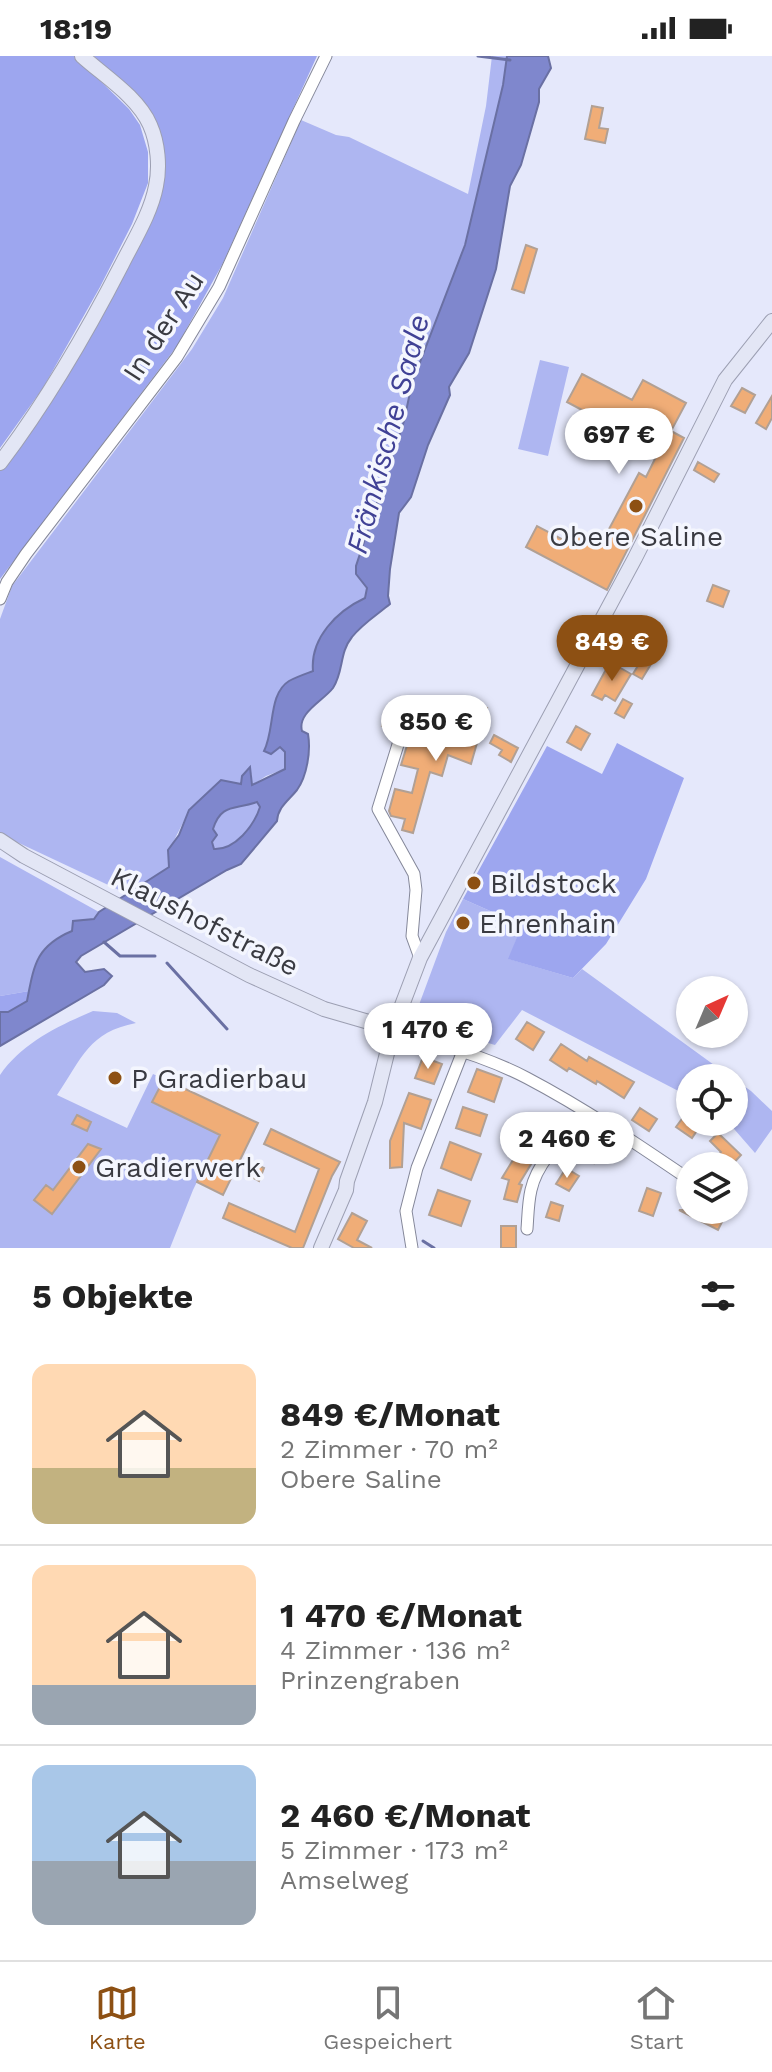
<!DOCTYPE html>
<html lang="de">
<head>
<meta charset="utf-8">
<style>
  body { margin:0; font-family:"Work Sans",sans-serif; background:#f2f2f2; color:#222; height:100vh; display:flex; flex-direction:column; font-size:30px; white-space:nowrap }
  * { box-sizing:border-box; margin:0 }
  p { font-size:26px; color:#767676 }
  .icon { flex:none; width:44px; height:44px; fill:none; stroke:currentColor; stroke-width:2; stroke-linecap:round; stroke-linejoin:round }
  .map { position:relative; height:1192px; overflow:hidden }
  .drawer { display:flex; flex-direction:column; background:#fff; flex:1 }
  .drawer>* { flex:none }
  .needle { width:52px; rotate:44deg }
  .fabs { position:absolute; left:676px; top:920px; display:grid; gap:16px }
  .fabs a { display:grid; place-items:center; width:72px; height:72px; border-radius:50%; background:#fff; box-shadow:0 2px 6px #0004; font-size:40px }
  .price { position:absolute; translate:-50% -68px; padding:0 18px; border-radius:28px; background:#fff; color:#222; font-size:26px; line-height:52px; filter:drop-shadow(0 2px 4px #0008) }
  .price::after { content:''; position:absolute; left:50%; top:48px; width:24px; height:18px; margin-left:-12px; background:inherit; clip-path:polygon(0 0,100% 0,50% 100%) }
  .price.active { background:#8d5013; color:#fff }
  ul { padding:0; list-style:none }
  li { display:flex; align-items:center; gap:24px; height:200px; padding:0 32px }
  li+li { border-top:2px solid #e0e0e0 }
  li span { display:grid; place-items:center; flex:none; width:224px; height:160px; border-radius:16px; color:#555 }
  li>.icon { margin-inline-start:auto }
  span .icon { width:96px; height:96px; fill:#fffc; stroke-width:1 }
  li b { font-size:34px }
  h2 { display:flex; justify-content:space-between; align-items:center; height:96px; padding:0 32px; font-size:34px }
  .status { display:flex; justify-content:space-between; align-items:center; height:56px; padding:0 40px; background:#fff; direction:ltr }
  .status svg { height:22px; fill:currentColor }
  .tab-bar { display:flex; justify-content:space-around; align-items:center; height:112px; border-top:2px solid #e0e0e0; background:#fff; font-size:22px; color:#767676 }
  .tab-bar a { display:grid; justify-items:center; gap:4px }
  .tab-bar .active { color:#8d5013 }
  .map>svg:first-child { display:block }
  .green { fill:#aeb6f1 }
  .forest { fill:#9da6ef }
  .water { fill:#7f87cd; stroke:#6a70a3; stroke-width:2; fill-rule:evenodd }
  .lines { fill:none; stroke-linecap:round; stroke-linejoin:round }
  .stream { stroke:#6a70a3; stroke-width:3 }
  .building { fill:#f0ad77; stroke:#b1a094; stroke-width:2 }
  .minor-casing { stroke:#848799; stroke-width:13 }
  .major-casing { stroke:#9c9fb2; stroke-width:16 }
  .minor { stroke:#fff; stroke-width:11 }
  .major { stroke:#e3e6f5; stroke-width:14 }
  .poi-dot { fill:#8d5013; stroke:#f4f6fe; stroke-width:3 }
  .labels { text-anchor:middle; stroke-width:7; stroke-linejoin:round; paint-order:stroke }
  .street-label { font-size:28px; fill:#3a3b42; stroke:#f4f6fe }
  .poi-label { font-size:28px; fill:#3a3b42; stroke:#f4f6fe; text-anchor:start }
  .water-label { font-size:30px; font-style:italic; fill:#404195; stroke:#f4f6fe }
</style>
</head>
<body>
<div class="status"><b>18:19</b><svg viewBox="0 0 49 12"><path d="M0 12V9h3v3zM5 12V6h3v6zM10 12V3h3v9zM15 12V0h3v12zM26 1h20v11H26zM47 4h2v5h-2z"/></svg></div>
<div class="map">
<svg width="772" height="1192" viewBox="0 0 772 1192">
  <rect width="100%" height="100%" fill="#e5e8fb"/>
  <!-- green -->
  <path class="green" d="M492,0H507L503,29L465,189L412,327L404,365L356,518L367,532L365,542C338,555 310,583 313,615C305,618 296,621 289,625C268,638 275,674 264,695L271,698L280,691L286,696L285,713L266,720L251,730L252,718L241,728L189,754C182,772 166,792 169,811L130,836L121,835L4,780L0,777V563L12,530L192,293L223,242L301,64L336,79L349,81L468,138L486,50Z
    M540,304L569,311L548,400L518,393Z
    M256,745L260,751C255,770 235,794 214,793L212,786L217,779L213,773C221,746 235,755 256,745Z
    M0,801L99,856L94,863L73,865L72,875C35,890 40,901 29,935L0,940Z
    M463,843L522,869L509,903L573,922L582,913L732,1022H690V1041L522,954L495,989L413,965L446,876Z
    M93,955L117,957L136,967C89,976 82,1002 57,1039L127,1072L153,1018L164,1023L153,1047L220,1079L193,1134L170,1192H0V1019C22,987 58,970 93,955Z
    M734,1023L751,1035L772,1055V1073L755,1097L728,1066H734Z"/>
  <!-- forest -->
  <path class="forest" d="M0,0H75L129,53L140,69L148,96V127L132,168L100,231L43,332L0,392Z
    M94,0H317L223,207L177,290L0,523V414L161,130L139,44Z
    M617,687L684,722L646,823L606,888L573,922L508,903L522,869L463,843L547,690L602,718Z
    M29,935L27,945L8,956H0V940Z"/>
  <!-- water -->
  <path class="water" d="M507,0H548L551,12L539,33V46L521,109L510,130L496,213L469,297L449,331L450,339L428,389L411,441L399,457L390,513L388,540L390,548C378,558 362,568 352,581C339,597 344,615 333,632C323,645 297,657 302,675L308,678C311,695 307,720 297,734C288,745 278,751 277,765L241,808L227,814L81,900L76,906L85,916L104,913L112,920L104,929L0,990V956H8L27,945C34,909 36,890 72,875L73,865L94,863L99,856L169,811L168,794L179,779L189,754L221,724L241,728L242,720L250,711L252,729L285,713V696L280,691L271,698L264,695C275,674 268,638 289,625C296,621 305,618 313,615C310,582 337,555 365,542L367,532L356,518V510L404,365L412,327L465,189L503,29ZM257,746L260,751C254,770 235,794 214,793L212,786L217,779L213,773C221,747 235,754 257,746Z"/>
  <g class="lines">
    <!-- stream -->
    <path class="stream" d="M478,0L510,4
      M104,886L120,900H155
      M167,907L227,973
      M423,1185L434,1192"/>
  </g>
  <!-- building -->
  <path class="building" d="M592,50L603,52L599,72L608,73L605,87L585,83Z
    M526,189L537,193L524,237L512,233Z
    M582,318L632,344L643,324L686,347L671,375L684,382L607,534L526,491L537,470L569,487L575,475L601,488L639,417L646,421L659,395L567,346Z
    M742,332L755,339L745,357L731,350Z
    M772,340V362L766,373L756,367Z
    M698,406L719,418L714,426L694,414Z
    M713,529L729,535L723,551L707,545Z
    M643,568L655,575L643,594L631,587Z
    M642,603L651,608L642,623L633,618Z
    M610,606L631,618L615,645L605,639L602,644L592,639Z
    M623,643L632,648L624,662L615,657Z
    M427,647L449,653L443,675L426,670L430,657L425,655Z
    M468,647L487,652L471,708L448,699L442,720L430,716L413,777L402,774L405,763L391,760L389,755L395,733L412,737L418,713L401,709L410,680L421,683L420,687L440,693L447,671L460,674Z
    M385,659L395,661L392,673L382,670Z
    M576,670L590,678L581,694L567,686Z
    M494,679L518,692L511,706L499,699L502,694L490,687Z
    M527,966L544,976L533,994L516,983Z
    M561,988L587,1005L589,1001L634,1026L624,1042L597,1025L596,1028L569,1012L567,1015L550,1004Z
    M423,1001L442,1008L434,1028L415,1022Z
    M477,1013L502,1022L494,1046L468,1036Z
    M164,1023L258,1067L223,1139L197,1126L220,1079L152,1046Z
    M409,1037L431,1044L421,1073L404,1067L402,1111L390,1112V1085Z
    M463,1051L487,1059L480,1080L456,1072Z
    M640,1052L657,1063L649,1075L632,1064Z
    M77,1059L91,1066L87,1075L72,1068Z
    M547,1059L560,1069L549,1084L535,1074Z
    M684,1060L700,1070L692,1082L676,1071Z
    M271,1073L340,1106L332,1120L303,1192H292L223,1162L229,1147L295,1176L319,1113L264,1088Z
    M718,1077L741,1099L731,1110L717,1101L721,1096L710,1085Z
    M586,1080L604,1092L594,1107L576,1095Z
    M450,1086L481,1098L471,1124L441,1112Z
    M524,1086L539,1095L519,1128L522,1129L517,1146L504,1143L509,1124L502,1122Z
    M88,1088L101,1093L52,1158L34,1144L46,1129L53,1134Z
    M255,1108L264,1112L259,1125L250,1120Z
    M566,1112L579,1120L569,1135L556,1128Z
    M647,1132L661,1137L653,1160L639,1155Z
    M438,1134L470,1145L461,1170L429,1159Z
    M551,1146L563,1150L559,1165L546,1161Z
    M679,1154H709L715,1157L713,1161L722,1166L718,1174Z
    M352,1157L367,1165L357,1184L372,1192H354L338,1183Z
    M501,1170H516V1192H501Z"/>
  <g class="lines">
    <!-- minor casing -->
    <g class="minor-casing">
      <path id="minor" d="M0,543L7,526L26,498L177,301L219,231L294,65L326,0
        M409,653L378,753L414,818L416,834L412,880L420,902
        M393,973C438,988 485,1000 527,1022C584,1052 637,1088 690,1124
        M527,1173C528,1160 528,1147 531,1134C538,1103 566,1080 587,1057
        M412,1192L406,1155L417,1112L463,995"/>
    </g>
    <!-- major casing -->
    <g class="major-casing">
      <path id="major" d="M0,407C47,345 86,278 122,208C134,184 151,157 156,130C160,111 158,87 150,69C138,41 104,20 82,0
        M0,784L24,800L249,919L324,953L393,973
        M321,1192L346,1134L347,1125L375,1046L393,973L420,902L635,502L725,324L772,265"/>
    </g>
    <!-- minor -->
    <use href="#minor" class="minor"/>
    <!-- major -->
    <use href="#major" class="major"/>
  </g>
  <!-- markers -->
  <g class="poi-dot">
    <circle cx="636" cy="450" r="8"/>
    <circle cx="474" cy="827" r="8"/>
    <circle cx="463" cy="867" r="8"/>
    <circle cx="115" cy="1022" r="8"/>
    <circle cx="79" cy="1111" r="8"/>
  </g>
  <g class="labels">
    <!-- street labels -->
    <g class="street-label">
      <text transform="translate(163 270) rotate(-57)" y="10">In der Au</text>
      <text transform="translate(205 865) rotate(27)" y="10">Klaushofstraße</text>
    </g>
    <!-- poi labels -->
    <g class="poi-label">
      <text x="636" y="490" text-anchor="middle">Obere Saline</text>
      <text x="490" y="837">Bildstock</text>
      <text x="479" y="877">Ehrenhain</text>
      <text x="131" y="1032">P Gradierbau</text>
      <text x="95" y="1121">Gradierwerk</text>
    </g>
    <!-- water labels -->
    <g class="water-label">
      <text transform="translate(388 378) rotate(-75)" y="10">Fränkische Saale</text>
    </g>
  </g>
</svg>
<div class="fabs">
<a><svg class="needle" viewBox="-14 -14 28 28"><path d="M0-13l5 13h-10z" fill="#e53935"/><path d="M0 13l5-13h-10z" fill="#767676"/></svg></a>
<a><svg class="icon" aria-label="locate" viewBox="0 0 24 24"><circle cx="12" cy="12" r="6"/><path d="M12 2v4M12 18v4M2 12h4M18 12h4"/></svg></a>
<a><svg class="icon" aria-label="layers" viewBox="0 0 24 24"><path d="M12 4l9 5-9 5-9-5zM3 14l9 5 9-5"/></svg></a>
</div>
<b class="price" style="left:619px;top:420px">697 €</b>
<b class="price active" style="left:612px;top:627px">849 €</b>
<b class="price" style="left:436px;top:707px">850 €</b>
<b class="price" style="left:428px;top:1015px">1 470 €</b>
<b class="price" style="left:567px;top:1124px">2 460 €</b>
</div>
<section class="drawer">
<h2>5 Objekte<svg class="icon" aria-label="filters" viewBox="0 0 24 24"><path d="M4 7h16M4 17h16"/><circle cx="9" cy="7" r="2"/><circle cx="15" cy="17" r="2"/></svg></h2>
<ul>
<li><span style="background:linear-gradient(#ffd9b3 65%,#c2b280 0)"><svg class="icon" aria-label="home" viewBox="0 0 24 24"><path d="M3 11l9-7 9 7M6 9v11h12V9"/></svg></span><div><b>849 €/Monat</b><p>2 Zimmer · 70 m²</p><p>Obere Saline</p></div></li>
<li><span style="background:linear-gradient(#ffd9b3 75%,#9aa5b1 0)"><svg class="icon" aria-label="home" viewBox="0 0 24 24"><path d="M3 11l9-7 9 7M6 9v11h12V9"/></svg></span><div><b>1 470 €/Monat</b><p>4 Zimmer · 136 m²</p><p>Prinzengraben</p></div></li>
<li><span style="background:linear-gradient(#a9c7e8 60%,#9aa5b1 0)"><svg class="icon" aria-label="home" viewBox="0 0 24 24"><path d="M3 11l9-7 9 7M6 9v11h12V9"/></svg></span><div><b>2 460 €/Monat</b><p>5 Zimmer · 173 m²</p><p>Amselweg</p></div></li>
</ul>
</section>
<nav class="tab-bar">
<a class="active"><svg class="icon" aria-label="map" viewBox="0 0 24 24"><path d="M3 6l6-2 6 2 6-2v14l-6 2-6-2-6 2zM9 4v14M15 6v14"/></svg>Karte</a>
<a><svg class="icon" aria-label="saved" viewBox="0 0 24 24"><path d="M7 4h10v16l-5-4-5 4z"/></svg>Gespeichert</a>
<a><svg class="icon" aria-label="home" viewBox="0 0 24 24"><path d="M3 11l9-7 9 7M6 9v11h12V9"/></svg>Start</a>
</nav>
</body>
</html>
